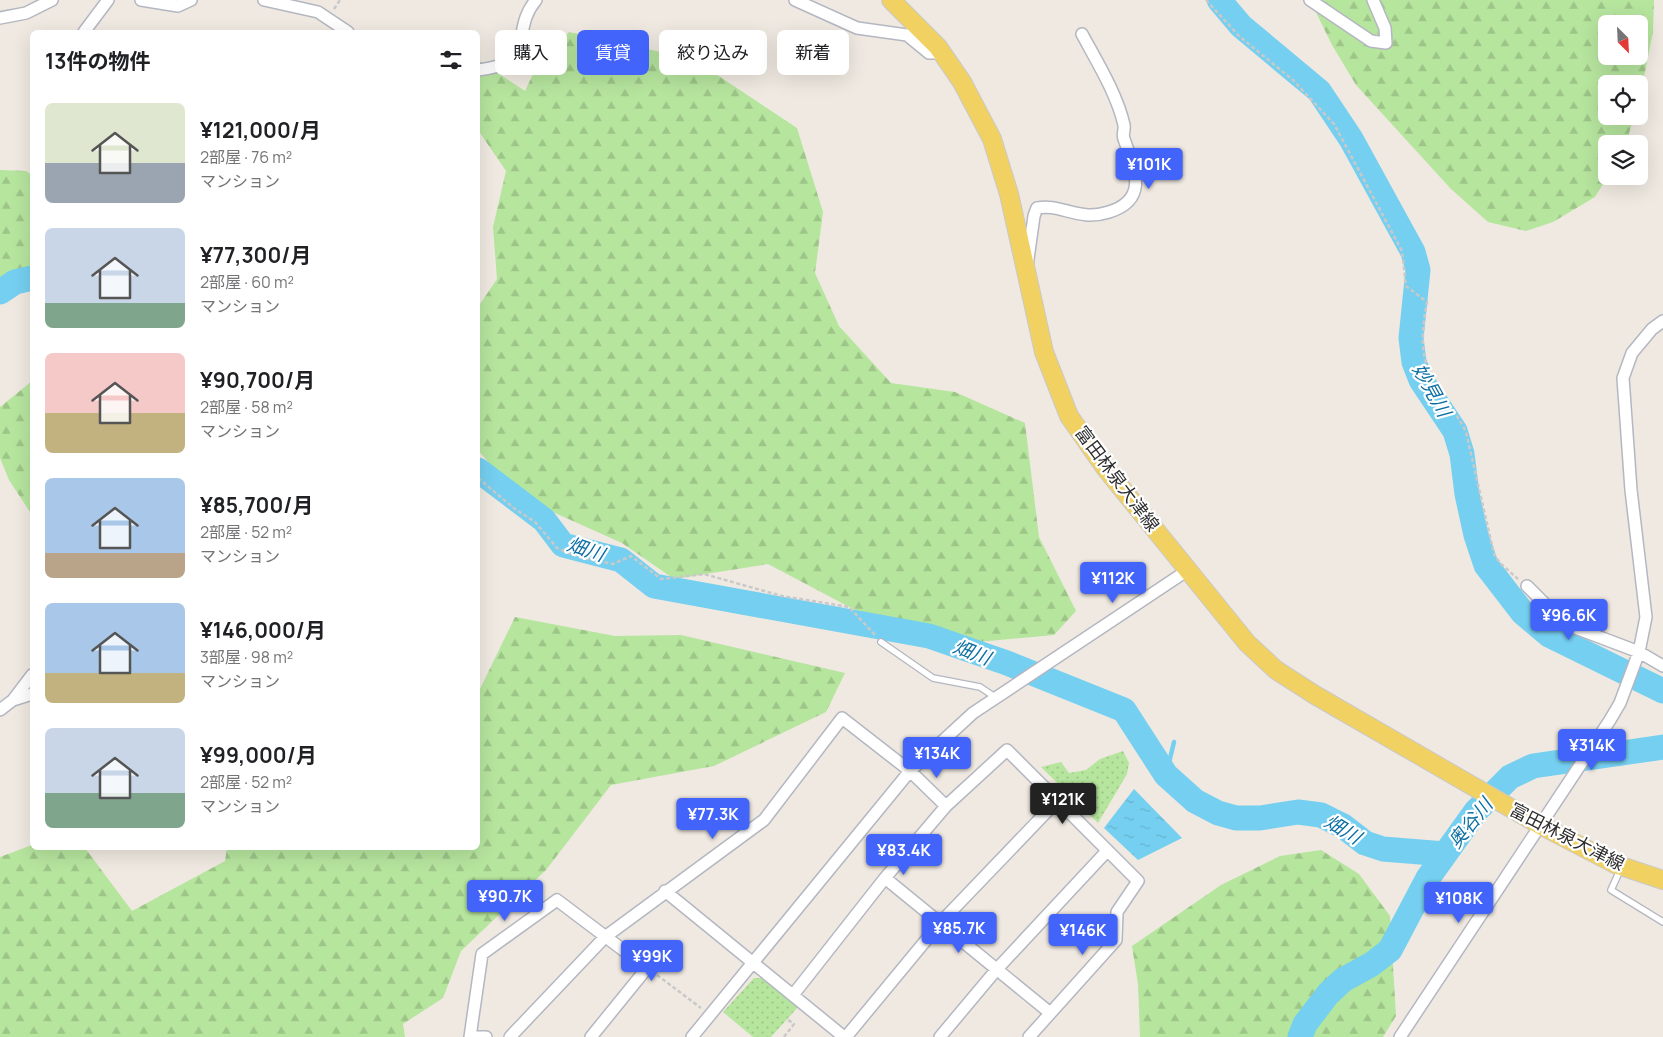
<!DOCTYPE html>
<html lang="ja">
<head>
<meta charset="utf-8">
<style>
  body { margin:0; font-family:Manrope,"Noto Sans JP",sans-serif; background:#f2f2f2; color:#202124; height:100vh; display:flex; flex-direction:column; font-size:19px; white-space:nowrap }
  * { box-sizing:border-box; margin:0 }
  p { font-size:16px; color:#757577 }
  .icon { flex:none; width:28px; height:28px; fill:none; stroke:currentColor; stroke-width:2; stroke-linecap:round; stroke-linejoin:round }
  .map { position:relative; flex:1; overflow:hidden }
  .sheet { position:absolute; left:30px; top:30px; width:450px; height:820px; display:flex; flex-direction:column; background:#fff; border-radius:8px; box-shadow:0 5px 20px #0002 }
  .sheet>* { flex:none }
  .top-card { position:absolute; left:495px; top:30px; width:475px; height:45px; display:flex; gap:10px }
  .needle { width:32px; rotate:156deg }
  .fabs { position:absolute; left:1598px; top:15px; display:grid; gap:10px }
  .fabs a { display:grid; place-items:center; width:50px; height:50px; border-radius:8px; background:#fff; box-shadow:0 5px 20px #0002; font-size:25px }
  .price { position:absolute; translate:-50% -42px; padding:0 11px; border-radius:5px; background:#4264fb; color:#fff; font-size:16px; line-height:32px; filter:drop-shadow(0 1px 2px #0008) }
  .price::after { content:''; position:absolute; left:50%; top:30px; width:15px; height:11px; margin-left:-8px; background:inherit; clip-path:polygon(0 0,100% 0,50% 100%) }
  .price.on { background:#222; color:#fff }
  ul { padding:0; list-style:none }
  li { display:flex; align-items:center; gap:15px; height:125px; padding:0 15px }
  li span { display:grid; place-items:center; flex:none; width:140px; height:100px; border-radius:8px; color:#555 }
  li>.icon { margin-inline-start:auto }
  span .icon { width:60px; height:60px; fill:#fffc; stroke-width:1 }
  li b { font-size:21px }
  h2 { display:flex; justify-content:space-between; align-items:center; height:60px; padding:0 15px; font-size:21px }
  .pill { padding:0 18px; border-radius:8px; background:#fff; box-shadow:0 5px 20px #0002; font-size:18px; line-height:45px }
  .pill.on { background:#4264fb; color:#fff }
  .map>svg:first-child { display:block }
  .grass { fill:url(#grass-dots) }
  .forest { fill:url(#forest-firs); fill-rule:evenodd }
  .water { fill:url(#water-ripples) }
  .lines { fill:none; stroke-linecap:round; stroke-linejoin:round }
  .stream { stroke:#75cff0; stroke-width:4.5 }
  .river { stroke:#75cff0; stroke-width:25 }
  .service-casing { stroke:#b4b7c1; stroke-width:8 }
  .minor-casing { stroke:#b4b7c1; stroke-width:14 }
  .primary-casing { stroke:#c9c9c9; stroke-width:20 }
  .path { stroke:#c9c9c9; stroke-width:2.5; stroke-dasharray:4 2.5; stroke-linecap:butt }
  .service { stroke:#fff; stroke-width:5.5 }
  .minor { stroke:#fff; stroke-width:11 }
  .primary { stroke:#f2d163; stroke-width:18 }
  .labels { text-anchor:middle; stroke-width:4.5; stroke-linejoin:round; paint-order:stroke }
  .street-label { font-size:18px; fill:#2e2e2e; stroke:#fff }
  .water-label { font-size:19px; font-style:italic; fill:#0d6fa3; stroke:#fff }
</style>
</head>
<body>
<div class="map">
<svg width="1663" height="1037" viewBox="0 0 1663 1037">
  <defs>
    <pattern id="grass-dots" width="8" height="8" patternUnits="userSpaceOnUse" patternTransform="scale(1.25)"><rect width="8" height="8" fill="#b6e59e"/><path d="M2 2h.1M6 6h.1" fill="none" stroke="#9dc588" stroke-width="1.8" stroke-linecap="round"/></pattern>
    <pattern id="forest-firs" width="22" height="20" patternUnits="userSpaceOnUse" patternTransform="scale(1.25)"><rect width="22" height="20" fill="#b6e59e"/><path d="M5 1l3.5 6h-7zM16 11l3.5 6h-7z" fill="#9dc588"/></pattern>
    <pattern id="water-ripples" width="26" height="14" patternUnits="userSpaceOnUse" patternTransform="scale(1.25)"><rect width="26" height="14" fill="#75cff0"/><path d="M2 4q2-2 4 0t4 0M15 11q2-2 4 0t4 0" fill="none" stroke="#66b2ce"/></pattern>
  </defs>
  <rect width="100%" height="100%" fill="#efe9e1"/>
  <!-- grass -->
  <path class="grass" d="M1123,751L1129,763L1127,774L1098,823L1041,767L1061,762L1069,773L1086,770L1100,759Z
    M754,978H761L798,1007L771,1037H753L723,1012Z"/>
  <!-- forest -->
  <path class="forest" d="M1310,0H1654L1653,32L1639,102V84H1606V116H1634L1626,144H1606V176H1608L1595,197L1553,222L1526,231L1488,222L1451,189L1356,85L1332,45ZM1606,24H1639V56H1606Z
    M569,32L693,59L797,128L823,212L815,273L839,326L891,383L955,392L1025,423L1039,537L1076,611L1054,635L925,647L768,564L674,579L622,543L517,496L478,450V307L497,279L493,227L506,171L478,130V60L525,91L534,72Z
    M0,170L26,171L32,175V288L0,280Z
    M32,381V515L9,480L0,458V407Z
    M515,617L615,636L681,635L845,673L826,712L714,766L611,785L546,870L461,951L443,998L403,1024L405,1037H0V857L32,845V848H85L132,911L225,861L227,848H478V693Z
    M1321,850L1359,874L1390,916L1396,1016L1383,1037H1140L1138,984L1132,946L1221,885L1280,856Z"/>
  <!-- water -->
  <path class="water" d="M1134,789L1182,838L1138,860L1104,828Z"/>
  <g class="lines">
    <!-- stream -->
    <path class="stream" d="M1166,775L1174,742"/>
    <!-- river -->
    <path class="river" d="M1219,0L1241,26L1319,91L1351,139L1413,252L1418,270L1411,338L1414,362L1421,380L1455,431L1462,454L1467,494L1476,535L1486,565L1523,613L1549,635L1663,691
      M0,292L15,282L32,278
      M478,470L544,520L563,545L621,560L654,586L929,636L1007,663L1124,710L1166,775L1195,801L1218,813L1236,818H1260L1298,812L1321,815L1343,826L1365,843L1383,849L1445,854
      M1300,1037L1305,1024L1328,994L1343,980L1372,964L1390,950L1428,878L1476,811L1510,777L1533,766L1663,747"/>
    <!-- service casing -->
    <g class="service-casing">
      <path id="service" d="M881,642L933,678L980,687L995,697
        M1621,868L1611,890L1663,922"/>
    </g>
    <!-- minor casing -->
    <g class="minor-casing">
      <path id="minor" d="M141,0L178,6L191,0
        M264,0L318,12L348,32
        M795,0L857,28L907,35L929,53H942
        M1310,0L1371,41L1386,43L1385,28L1373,0
        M0,18L26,13L52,0
        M84,32L108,0
        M478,70C539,63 509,32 536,0
        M1027,266L1034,216L1037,208C1061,203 1078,222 1109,212C1150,199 1134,168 1124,139C1122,134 1125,130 1124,125C1117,94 1097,62 1082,34
        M1527,586L1565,624L1639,652L1663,666
        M13,700L32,675
        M0,710L13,700L32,694
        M885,878L1049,1012
        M665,891L844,1037
        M793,995L885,878L946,806L1007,750L1138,881L1117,912L1116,940L1029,1037
        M470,1037L482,954L557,900L647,968L591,1037
        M470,1037H486
        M510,1037L605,937L764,820L842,718L910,771L946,806
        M692,1037L910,771L973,713L1188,570
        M846,1037L941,922L1057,801
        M940,1037L997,969L1107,851
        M1400,1037L1610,720L1620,703L1639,652L1646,617L1631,490L1623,378L1632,353L1652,329L1663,321"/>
    </g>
    <!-- primary casing -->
    <g class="primary-casing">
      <path id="primary" d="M891,0L938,47L962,82L992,139L1009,194L1044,352L1069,416L1106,469L1247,643L1276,670L1315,695L1540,825L1615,864L1663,880"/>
    </g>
    <!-- path -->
    <path class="path" d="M1206,0L1239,36L1293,80L1334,124L1402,251L1406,286L1427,302C1422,329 1419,355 1433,380C1443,399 1457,413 1466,432L1494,554L1500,563L1518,579
      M334,9L340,0
      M478,478L515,509L535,522L557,548L578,557L613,564L631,556L661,579L704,574L782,596L849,607L875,635
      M657,975L701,1008
      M784,1037L794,1024L787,1019"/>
    <!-- service -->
    <use href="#service" class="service"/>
    <!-- minor -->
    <use href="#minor" class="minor"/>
    <!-- primary -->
    <use href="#primary" class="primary"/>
  </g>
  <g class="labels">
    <!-- street labels -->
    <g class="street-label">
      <text transform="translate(1117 479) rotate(53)" y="6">富田林泉大津線</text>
      <text transform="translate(1567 837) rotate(27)" y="6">富田林泉大津線</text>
    </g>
    <!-- water labels -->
    <g class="water-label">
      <text transform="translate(1432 390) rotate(61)" y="7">妙見川</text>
      <text transform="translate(586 549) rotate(18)" y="7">畑川</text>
      <text transform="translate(972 652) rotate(21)" y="7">畑川</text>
      <text transform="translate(1470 823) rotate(-51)" y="7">奥谷川</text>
      <text transform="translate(1343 829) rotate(31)" y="7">畑川</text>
    </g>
  </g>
</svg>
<div class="fabs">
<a><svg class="needle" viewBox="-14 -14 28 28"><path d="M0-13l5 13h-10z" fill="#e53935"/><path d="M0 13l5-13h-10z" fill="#757577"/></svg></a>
<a><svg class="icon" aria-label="locate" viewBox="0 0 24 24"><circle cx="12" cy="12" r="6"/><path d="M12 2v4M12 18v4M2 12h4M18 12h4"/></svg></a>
<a><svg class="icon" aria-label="layers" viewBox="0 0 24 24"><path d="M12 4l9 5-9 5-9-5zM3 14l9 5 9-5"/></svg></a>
</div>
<b class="price" style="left:1149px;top:190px">¥101K</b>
<b class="price" style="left:1113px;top:604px">¥112K</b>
<b class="price" style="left:1569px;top:641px">¥96.6K</b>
<b class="price" style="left:1592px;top:771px">¥314K</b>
<b class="price" style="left:937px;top:779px">¥134K</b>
<b class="price on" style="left:1063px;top:825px">¥121K</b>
<b class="price" style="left:713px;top:840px">¥77.3K</b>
<b class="price" style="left:904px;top:876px">¥83.4K</b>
<b class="price" style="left:505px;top:922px">¥90.7K</b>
<b class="price" style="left:1459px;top:924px">¥108K</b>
<b class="price" style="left:959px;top:954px">¥85.7K</b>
<b class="price" style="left:1083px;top:956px">¥146K</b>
<b class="price" style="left:652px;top:982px">¥99K</b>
<div class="top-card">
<a class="pill">購入</a>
<a class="pill on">賃貸</a>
<a class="pill">絞り込み</a>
<a class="pill">新着</a>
</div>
<section class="sheet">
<h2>13件の物件<svg class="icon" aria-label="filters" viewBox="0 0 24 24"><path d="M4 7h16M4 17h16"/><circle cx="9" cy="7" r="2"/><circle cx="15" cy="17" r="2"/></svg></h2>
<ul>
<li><span style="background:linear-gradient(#dfe7d0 60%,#9aa5b1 0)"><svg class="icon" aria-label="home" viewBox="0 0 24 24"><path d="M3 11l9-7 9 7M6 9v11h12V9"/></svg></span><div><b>¥121,000/月</b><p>2部屋 · 76 m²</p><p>マンション</p></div></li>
<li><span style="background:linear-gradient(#c9d6e8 75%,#7fa58c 0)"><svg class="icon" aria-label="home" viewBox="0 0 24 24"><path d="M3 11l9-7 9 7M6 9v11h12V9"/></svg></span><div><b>¥77,300/月</b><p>2部屋 · 60 m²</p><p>マンション</p></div></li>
<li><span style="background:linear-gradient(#f6c9c9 60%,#c2b280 0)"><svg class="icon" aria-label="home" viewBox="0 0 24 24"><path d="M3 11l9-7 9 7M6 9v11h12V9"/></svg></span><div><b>¥90,700/月</b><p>2部屋 · 58 m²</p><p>マンション</p></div></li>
<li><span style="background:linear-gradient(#a9c7e8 75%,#b9a48a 0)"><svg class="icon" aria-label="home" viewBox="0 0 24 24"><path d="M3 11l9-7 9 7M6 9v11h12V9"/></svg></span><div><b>¥85,700/月</b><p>2部屋 · 52 m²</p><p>マンション</p></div></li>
<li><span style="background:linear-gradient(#a9c7e8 70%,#c2b280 0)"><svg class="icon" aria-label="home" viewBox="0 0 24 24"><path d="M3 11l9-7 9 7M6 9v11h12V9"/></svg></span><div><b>¥146,000/月</b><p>3部屋 · 98 m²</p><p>マンション</p></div></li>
<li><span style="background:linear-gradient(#c9d6e8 65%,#7fa58c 0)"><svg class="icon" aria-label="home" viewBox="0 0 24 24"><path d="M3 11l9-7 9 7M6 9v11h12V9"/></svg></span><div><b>¥99,000/月</b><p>2部屋 · 52 m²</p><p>マンション</p></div></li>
</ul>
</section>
</div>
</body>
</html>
